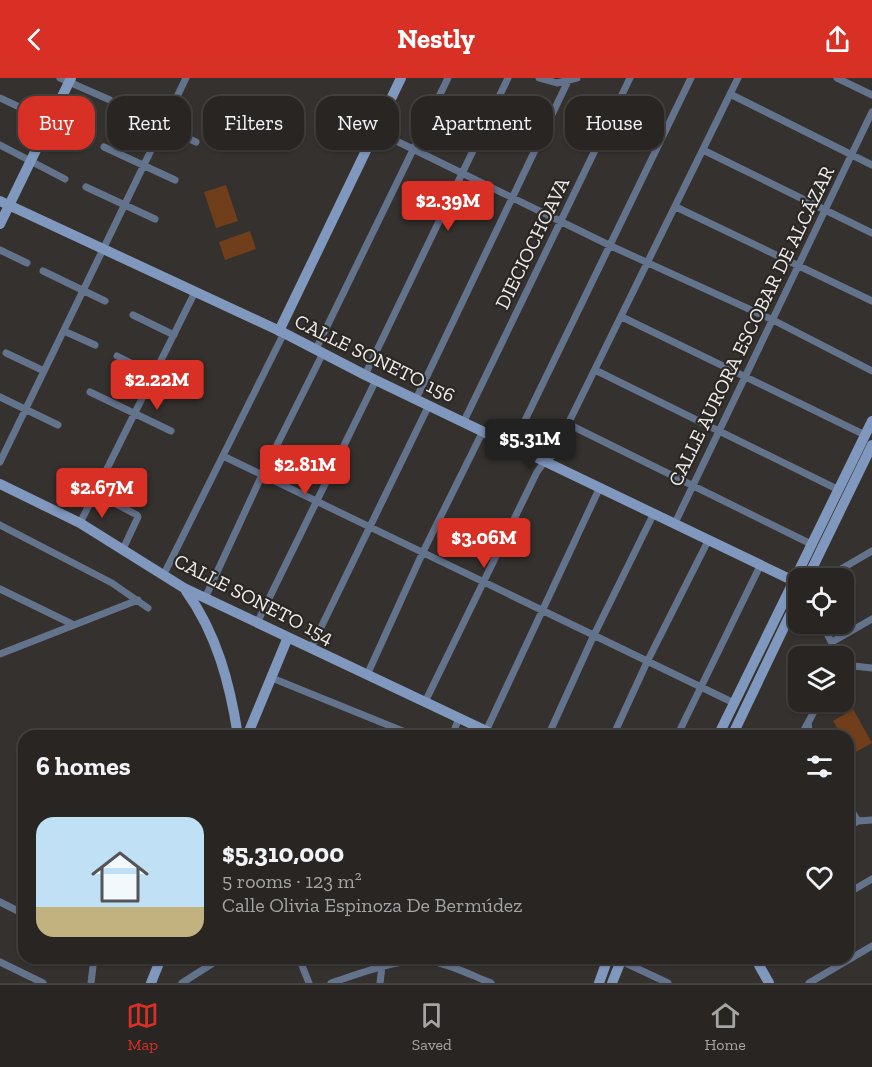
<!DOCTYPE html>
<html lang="en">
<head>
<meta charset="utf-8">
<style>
  body { margin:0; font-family:"Zilla Slab",serif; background:#302d2a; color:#f1f3f6; height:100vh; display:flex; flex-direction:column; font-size:22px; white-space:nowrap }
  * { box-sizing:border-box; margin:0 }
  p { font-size:20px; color:#a5a5a5 }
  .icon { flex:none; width:33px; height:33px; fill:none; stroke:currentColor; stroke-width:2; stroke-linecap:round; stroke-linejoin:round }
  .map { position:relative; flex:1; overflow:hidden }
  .drawer { position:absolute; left:18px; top:652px; width:836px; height:234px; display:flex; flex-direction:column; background:#282522; border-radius:18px; box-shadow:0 2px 4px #0004,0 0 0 2px #444240 }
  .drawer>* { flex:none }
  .top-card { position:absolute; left:18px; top:18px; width:837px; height:54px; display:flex; gap:12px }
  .buttons { position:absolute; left:788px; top:490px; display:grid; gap:12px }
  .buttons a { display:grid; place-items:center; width:66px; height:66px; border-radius:12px; background:#282522; box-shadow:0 2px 4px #0004,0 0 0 2px #444240; font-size:30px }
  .price { position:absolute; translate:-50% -51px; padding:0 14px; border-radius:6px; background:#d93025; color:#fff; font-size:20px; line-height:39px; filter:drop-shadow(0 2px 3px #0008) }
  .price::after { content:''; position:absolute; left:50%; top:36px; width:18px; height:14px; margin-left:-9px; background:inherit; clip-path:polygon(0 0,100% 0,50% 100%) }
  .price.current { background:#222; color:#fff }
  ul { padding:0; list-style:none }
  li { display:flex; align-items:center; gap:18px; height:150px; padding:0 18px }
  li+li { border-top:2px solid #444240 }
  li span { display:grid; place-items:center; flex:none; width:168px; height:120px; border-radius:18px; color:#555 }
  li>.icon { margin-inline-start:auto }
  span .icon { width:72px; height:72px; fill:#fffc; stroke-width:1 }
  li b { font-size:26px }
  h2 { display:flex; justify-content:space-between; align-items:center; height:72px; padding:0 18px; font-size:26px }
  .chip { padding:0 21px; border-radius:18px; background:#282522; box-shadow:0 2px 4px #0004,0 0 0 2px #444240; font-size:21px; line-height:54px }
  .chip.current { background:#d93025; color:#fff }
  header { display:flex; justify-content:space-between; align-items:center; height:78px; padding:0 18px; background:#d93025; color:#fff; font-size:27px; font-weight:700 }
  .dock { display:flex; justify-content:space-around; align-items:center; height:84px; border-top:2px solid #444240; background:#282522; font-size:16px; color:#a5a5a5 }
  .dock a { display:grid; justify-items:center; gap:3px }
  .dock .current { color:#d93025 }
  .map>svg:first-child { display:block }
  .pitch { fill:#703e1b }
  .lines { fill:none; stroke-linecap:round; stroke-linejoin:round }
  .street { stroke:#64738c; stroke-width:7 }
  .secondary { stroke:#8098be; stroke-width:10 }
  .labels { text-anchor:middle; stroke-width:4.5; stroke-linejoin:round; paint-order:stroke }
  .street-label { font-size:20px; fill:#efedeb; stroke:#2b2724 }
</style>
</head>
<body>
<header><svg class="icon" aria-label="back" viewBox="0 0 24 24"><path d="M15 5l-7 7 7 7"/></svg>Nestly<svg class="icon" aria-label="share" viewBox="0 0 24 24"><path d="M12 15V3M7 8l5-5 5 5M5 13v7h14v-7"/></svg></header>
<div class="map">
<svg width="872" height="905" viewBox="0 0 872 905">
  <rect width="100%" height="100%" fill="#35312e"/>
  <!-- pitch -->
  <path class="pitch" d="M226,107L238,143L216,150L204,114Z
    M250,153L256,171L225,182L219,164Z
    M853,631L872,665L852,676L848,668V658H842L833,643Z"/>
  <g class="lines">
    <!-- street -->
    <path class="street" d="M60,0L110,22
      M539,0L557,5L577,0
      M837,0L872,17
      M730,16L872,87
      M0,20L49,43
      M124,31L196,64
      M376,53L611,168L773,242L872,293
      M0,67L65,101
      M104,69L175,102
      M703,72L872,155
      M86,109L155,141
      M676,129L872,223
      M0,172L27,185
      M43,193L105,223
      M133,237L174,257
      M622,239L865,357
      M64,253L95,267
      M316,271L448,0
      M6,275L44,293
      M117,278L188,314
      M595,292L839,412
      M365,297L508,0
      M90,314L171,353
      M0,319L58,347
      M416,321L568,3
      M464,343L630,0
      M568,346L813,467
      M513,367L691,0
      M223,378L734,625
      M0,384L186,0
      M95,415L137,437L138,439L123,471
      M80,445L195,214
      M675,445L872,34
      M0,447L112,505L148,530
      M164,496L284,255
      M824,501L872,473
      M0,511L72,546
      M205,520L262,397L323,275
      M257,545L376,302
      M822,546L839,579
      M832,564L872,541
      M311,570L429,327
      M0,576L138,522
      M843,590L854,588L872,590
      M367,597L422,476L483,353
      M272,600L415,658
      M425,624L537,394L545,383L555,376L568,346L738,0
      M808,645L810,658
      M486,653L600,409
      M452,658L459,640
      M548,658L593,559L654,435
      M613,658L647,584L709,461
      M677,658L761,486
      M801,658L819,624
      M848,727L858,743
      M848,749L858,743L872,742
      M848,815L872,801
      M0,824L24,836
      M299,880L309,905
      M619,882L668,905
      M0,884L43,905
      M91,905L94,880
      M182,905L221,880
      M331,905C362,895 402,878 435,884C454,888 473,898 491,905
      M380,905L383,880
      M809,905L872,868"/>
    <!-- secondary -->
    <path class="secondary" d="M0,123L284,255L365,297L798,505
      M0,146L71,0
      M279,253L401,0
      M0,406L80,445L184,510L497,658
      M807,501L872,367
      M186,513C217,556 230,606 238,658
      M247,658L288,559
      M718,658L872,343
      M732,658L798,520
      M755,880L769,905
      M151,905L161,880
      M599,905L608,880
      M612,905L622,880"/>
  </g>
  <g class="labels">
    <!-- street labels -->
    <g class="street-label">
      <text transform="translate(532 165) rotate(-64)" y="7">DIECIOCHOAVA</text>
      <text transform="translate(751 248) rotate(-64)" y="7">CALLE AURORA ESCOBAR DE ALCÁZAR</text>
      <text transform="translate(375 280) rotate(26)" y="7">CALLE SONETO 156</text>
      <text transform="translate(254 521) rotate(27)" y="7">CALLE SONETO 154</text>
    </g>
  </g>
</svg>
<div class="buttons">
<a><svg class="icon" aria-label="locate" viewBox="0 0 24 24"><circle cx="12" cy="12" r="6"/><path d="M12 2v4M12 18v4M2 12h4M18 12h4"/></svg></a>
<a><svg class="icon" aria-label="layers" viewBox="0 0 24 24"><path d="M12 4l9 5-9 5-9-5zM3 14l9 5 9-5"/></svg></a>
</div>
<b class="price" style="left:448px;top:154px">$2.39M</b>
<b class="price" style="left:157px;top:333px">$2.22M</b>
<b class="price current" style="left:530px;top:392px">$5.31M</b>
<b class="price" style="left:305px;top:418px">$2.81M</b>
<b class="price" style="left:102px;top:441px">$2.67M</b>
<b class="price" style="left:484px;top:491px">$3.06M</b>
<div class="top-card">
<a class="chip current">Buy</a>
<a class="chip">Rent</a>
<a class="chip">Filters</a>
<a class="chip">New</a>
<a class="chip">Apartment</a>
<a class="chip">House</a>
</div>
<section class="drawer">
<h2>6 homes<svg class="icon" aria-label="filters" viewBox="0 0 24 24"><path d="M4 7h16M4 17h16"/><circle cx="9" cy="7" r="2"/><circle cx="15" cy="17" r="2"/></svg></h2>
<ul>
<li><span style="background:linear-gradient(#bfe0f5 75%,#c2b280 0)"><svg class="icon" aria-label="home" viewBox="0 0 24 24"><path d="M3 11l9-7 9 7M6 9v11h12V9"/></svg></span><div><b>$5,310,000</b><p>5 rooms · 123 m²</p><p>Calle Olivia Espinoza De Bermúdez</p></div><svg class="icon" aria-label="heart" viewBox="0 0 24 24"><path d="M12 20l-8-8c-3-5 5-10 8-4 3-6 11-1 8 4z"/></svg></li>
</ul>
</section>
</div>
<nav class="dock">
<a class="current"><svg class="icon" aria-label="map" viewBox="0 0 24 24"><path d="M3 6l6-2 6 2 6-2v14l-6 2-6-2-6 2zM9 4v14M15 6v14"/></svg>Map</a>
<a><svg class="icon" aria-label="saved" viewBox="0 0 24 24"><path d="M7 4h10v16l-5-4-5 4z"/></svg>Saved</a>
<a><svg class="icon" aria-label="home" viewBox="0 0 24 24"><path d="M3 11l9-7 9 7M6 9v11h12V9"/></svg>Home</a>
</nav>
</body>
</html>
